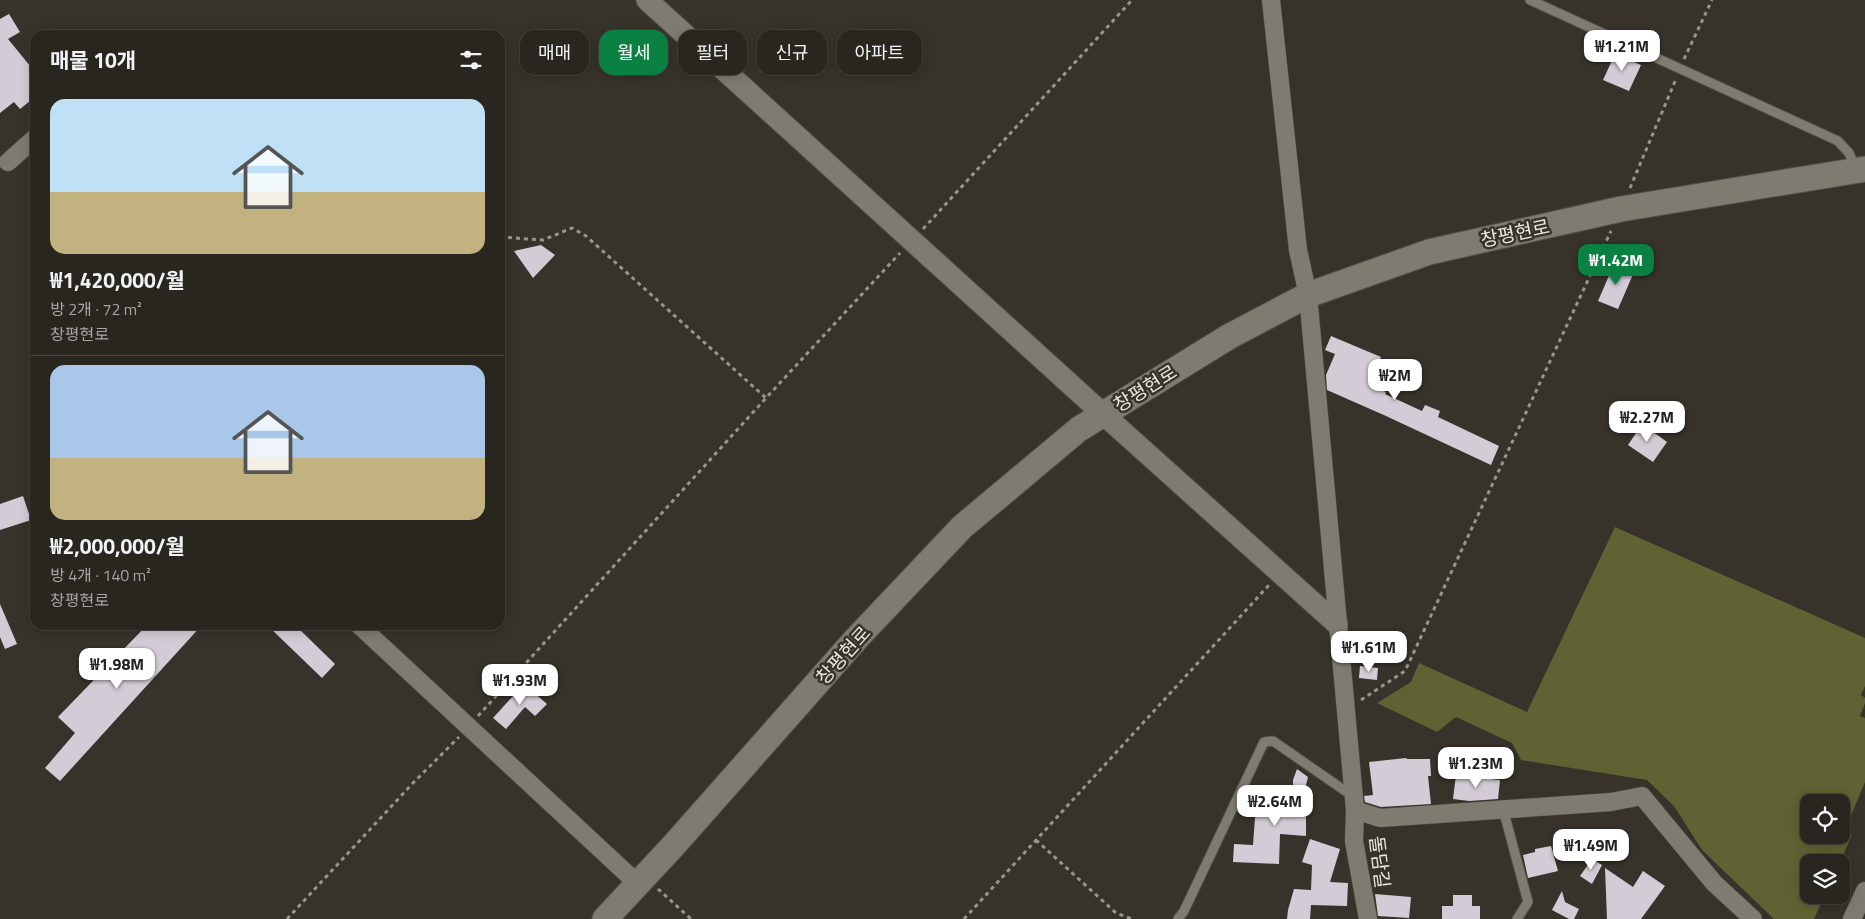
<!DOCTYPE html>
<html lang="ko">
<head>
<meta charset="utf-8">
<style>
  body { margin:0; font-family:"Titillium Web","Noto Sans KR",sans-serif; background:#35322d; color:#f1f3f6; height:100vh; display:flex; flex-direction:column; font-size:19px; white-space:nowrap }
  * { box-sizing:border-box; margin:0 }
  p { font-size:16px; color:#a5a5a5 }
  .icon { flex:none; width:28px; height:28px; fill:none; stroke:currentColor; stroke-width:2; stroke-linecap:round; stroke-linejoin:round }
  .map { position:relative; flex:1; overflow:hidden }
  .drawer { position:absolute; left:30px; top:30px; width:475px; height:600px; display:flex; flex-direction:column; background:#292620; border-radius:15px; box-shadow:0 2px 12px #0003,0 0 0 1px #45433e }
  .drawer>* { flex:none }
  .top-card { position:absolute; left:520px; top:30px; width:475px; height:45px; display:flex; gap:10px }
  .fabs { position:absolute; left:1800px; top:794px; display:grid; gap:10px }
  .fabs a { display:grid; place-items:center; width:50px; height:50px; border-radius:10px; background:#292620; box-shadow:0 2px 12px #0003,0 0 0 1px #45433e; font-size:25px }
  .price { position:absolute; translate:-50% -42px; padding:0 11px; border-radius:10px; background:#fff; color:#222; font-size:16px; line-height:32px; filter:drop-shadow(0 1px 2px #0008) }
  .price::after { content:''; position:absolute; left:50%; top:30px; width:15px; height:11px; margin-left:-8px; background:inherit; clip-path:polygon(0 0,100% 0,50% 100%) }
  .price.active { background:#0b8043; color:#fff }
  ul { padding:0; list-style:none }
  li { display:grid; align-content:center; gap:10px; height:265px; padding:0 20px }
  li+li { border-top:1px solid #45433e }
  li span { display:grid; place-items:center; height:155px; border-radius:15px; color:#555 }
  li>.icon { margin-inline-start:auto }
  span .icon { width:90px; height:90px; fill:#fffc; stroke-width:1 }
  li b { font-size:21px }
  h2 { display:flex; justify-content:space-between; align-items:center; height:60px; padding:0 20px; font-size:21px }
  .pill { padding:0 18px; border-radius:15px; background:#292620; box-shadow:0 2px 12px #0003,0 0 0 1px #45433e; font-size:18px; line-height:45px }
  .pill.active { background:#0b8043; color:#fff }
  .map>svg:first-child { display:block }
  .green { fill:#5f6232; fill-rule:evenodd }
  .building { fill:#d3ccd6 }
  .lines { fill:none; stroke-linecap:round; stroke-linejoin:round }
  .service-casing { stroke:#545049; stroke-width:11 }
  .minor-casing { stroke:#545049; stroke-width:19 }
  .tertiary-casing { stroke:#545049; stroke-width:23 }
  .secondary-casing { stroke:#545049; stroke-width:27 }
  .path { stroke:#98958e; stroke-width:3; stroke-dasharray:4 4; stroke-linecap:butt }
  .service { stroke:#7f7b71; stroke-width:9 }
  .minor { stroke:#7f7b71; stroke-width:18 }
  .tertiary { stroke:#7f7b71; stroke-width:21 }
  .secondary { stroke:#7f7b71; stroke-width:25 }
  .labels { text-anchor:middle; stroke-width:5; stroke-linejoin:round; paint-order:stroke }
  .street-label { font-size:19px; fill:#e9e7e1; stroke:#37332b }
</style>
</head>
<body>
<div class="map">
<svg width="1865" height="919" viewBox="0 0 1865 919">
  <rect width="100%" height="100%" fill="#37332b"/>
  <!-- green -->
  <path class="green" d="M1615,527L1865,638V686L1861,695L1865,698V703L1860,716L1865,718V782L1845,830L1852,835L1840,862H1809V895H1825L1814,919H1774L1702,850L1674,806L1647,780L1521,760L1512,743L1456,717L1437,732L1377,703L1411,682L1419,663L1527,712ZM1809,802H1841V835H1809Z"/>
  <!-- building -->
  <path class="building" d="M9,14L20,32L8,39L35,72V97L20,109L14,102L0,113V19Z
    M1615,54L1641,65L1629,91L1603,80Z
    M541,245L555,255L533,278L514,251Z
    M1614,264L1634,272L1618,309L1598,301Z
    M1331,336L1381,357L1369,385L1386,392L1385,394L1422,411L1425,405L1440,411L1438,417L1499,446L1491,465L1386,416L1327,390L1326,375L1335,354L1325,350Z
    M1642,424L1667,442L1653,462L1628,445Z
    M23,496L31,520L0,530V504Z
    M0,604L17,644L5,649L0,637Z
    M147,625H202L60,781L45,768L75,733L58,717Z
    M267,625H295L335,664L322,678Z
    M1360,666L1378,668L1377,680L1359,678Z
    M524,684L547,704L535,716L525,707L506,729L493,718Z
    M1406,758L1407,759H1430L1431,776H1428L1431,804L1381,807L1365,802L1364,796L1373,795L1369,762Z
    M1297,769L1308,777L1306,785V836L1280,834L1279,864L1233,862L1234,844L1253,845L1256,804L1293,807V780Z
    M1456,775L1500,780L1498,799L1469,801L1453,799Z
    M1310,839L1340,849L1330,882L1348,883L1347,906L1311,905L1310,919H1287L1288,910L1294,889L1311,890L1312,865L1302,862Z
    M1551,846L1558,871L1528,878L1523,855L1535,852V849Z
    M1592,859L1602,865L1592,884L1580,876Z
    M1605,868L1633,887L1643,871L1665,886L1641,919H1607Z
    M1562,891L1565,902L1579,909L1574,919H1569L1552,910Z
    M1375,894L1411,897L1409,918L1378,916Z
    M1453,895H1472V906H1480V919H1442V906H1453Z"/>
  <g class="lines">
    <!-- service casing -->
    <g class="service-casing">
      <path id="service" d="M1530,0L1838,141L1849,153L1856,169
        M1503,809L1528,902L1517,919
        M1178,919L1184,911L1264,742L1273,741L1354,797"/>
    </g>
    <!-- minor casing -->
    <g class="minor-casing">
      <path id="minor" d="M1271,0L1298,250L1308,295L1355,810L1354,841L1368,919
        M8,162L35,138
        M359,625L638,884
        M1355,810L1380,818L1611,802L1642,796L1714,883L1753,919
        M1852,919L1865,891"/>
    </g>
    <!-- tertiary casing -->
    <g class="tertiary-casing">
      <path id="tertiary" d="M647,0L1103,414L1337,624"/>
    </g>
    <!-- secondary casing -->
    <g class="secondary-casing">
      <path id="secondary" d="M605,919L674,845L856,639L962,527L1079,429L1230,336L1308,295L1429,252L1621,209L1865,169"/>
    </g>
    <!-- path -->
    <path class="path" d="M1684,59L1712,0
      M1630,188L1676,79
      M923,229L1132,0
      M500,237L543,240L572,228L586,236L766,398
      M1361,700L1405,671L1611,231
      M478,716L766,398L900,253
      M1036,840L1116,913L1132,919
      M658,889L691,919
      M287,919L413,783L459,737
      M964,919L1269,585"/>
    <!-- service -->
    <use href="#service" class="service"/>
    <!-- minor -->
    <use href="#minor" class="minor"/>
    <!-- tertiary -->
    <use href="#tertiary" class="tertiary"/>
    <!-- secondary -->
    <use href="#secondary" class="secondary"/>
  </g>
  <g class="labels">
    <!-- street labels -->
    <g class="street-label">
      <text transform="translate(1515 233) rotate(-12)" y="7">창평현로</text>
      <text transform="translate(1145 388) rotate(-32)" y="7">창평현로</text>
      <text transform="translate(843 655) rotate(-48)" y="7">창평현로</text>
      <text transform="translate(1380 862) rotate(83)" y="7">돌담길</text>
    </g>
  </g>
</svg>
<div class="fabs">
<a><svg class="icon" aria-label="locate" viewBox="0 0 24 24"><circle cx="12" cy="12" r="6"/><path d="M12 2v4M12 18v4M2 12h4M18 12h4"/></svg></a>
<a><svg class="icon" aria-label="layers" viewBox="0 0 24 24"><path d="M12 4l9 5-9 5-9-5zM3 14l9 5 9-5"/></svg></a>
</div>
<b class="price" style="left:1622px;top:72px">₩1.21M</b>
<b class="price active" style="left:1616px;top:286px">₩1.42M</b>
<b class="price" style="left:1395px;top:401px">₩2M</b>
<b class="price" style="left:1647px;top:443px">₩2.27M</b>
<b class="price" style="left:1369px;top:673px">₩1.61M</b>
<b class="price" style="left:117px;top:690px">₩1.98M</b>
<b class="price" style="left:520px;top:706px">₩1.93M</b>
<b class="price" style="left:1476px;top:789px">₩1.23M</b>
<b class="price" style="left:1275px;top:827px">₩2.64M</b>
<b class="price" style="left:1591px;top:871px">₩1.49M</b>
<div class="top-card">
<a class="pill">매매</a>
<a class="pill active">월세</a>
<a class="pill">필터</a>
<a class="pill">신규</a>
<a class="pill">아파트</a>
</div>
<section class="drawer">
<h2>매물 10개<svg class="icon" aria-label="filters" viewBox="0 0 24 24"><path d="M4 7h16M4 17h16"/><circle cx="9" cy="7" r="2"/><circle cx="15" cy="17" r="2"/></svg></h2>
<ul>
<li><span style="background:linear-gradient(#bfe0f5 60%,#c2b280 0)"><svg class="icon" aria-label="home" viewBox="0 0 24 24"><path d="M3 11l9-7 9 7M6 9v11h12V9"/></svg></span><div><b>₩1,420,000/월</b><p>방 2개 · 72 m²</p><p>창평현로</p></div></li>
<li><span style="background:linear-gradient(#a9c7e8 60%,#c2b280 0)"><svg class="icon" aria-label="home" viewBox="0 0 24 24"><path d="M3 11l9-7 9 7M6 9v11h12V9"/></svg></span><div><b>₩2,000,000/월</b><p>방 4개 · 140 m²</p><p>창평현로</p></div></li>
</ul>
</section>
</div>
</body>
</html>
